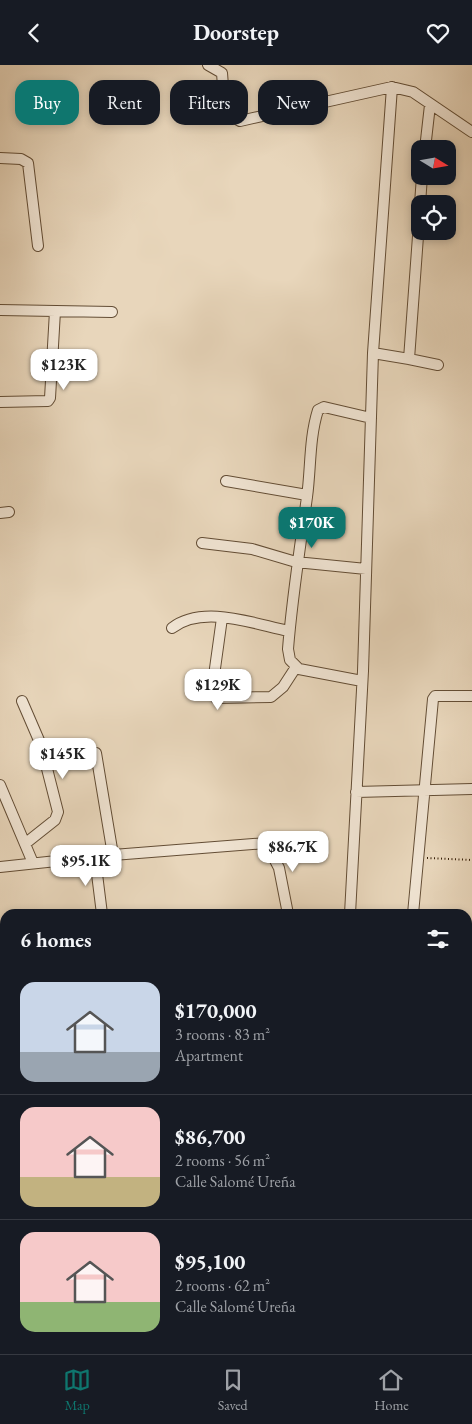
<!DOCTYPE html>
<html lang="en">
<head>
<meta charset="utf-8">
<style>
  body { margin:0; font-family:"EB Garamond",serif; background:#242831; color:#f1f3f6; height:100vh; display:flex; flex-direction:column; font-size:19px; white-space:nowrap }
  * { box-sizing:border-box; margin:0 }
  p { font-size:16px; color:#9ea1a6 }
  .icon { flex:none; width:28px; height:28px; fill:none; stroke:currentColor; stroke-width:2; stroke-linecap:round; stroke-linejoin:round }
  .map { position:relative; flex:1; overflow:hidden }
  .drawer { position:absolute; left:0px; top:844px; width:472px; height:446px; display:flex; flex-direction:column; background:#171b24; border-radius:15px 15px 0 0; box-shadow:0 2px 8px #0003 }
  .drawer>* { flex:none }
  .top-card { position:absolute; left:15px; top:15px; width:442px; height:45px; display:flex; gap:10px }
  .needle { width:32px; rotate:101deg }
  .fabs { position:absolute; left:411px; top:75px; display:grid; gap:10px }
  .fabs a { display:grid; place-items:center; width:45px; height:45px; border-radius:10px; background:#171b24; box-shadow:0 2px 8px #0003; font-size:25px }
  .price { position:absolute; translate:-50% -42px; padding:0 11px; border-radius:10px; background:#fff; color:#222; font-size:16px; line-height:32px; filter:drop-shadow(0 1px 2px #0008) }
  .price::after { content:''; position:absolute; left:50%; top:30px; width:15px; height:11px; margin-left:-8px; background:inherit; clip-path:polygon(0 0,100% 0,50% 100%) }
  .price.on { background:#0f766e; color:#fff }
  ul { padding:0; list-style:none }
  li { display:flex; align-items:center; gap:15px; height:125px; padding:0 20px }
  li+li { border-top:1px solid #363941 }
  li span { display:grid; place-items:center; flex:none; width:140px; height:100px; border-radius:15px; color:#555 }
  li>.icon { margin-inline-start:auto }
  span .icon { width:60px; height:60px; fill:#fffc; stroke-width:1 }
  li b { font-size:21px }
  h2 { display:flex; justify-content:space-between; align-items:center; height:60px; padding:0 20px; font-size:21px }
  .tag { padding:0 18px; border-radius:15px; background:#171b24; box-shadow:0 2px 8px #0003; font-size:18px; line-height:45px }
  .tag.on { background:#0f766e; color:#fff }
  header { display:flex; justify-content:space-between; align-items:center; height:65px; padding:0 20px; background:#171b24; font-size:22px; font-weight:700 }
  .tabs { display:flex; justify-content:space-around; align-items:center; height:70px; border-top:1px solid #363941; background:#171b24; font-size:14px; color:#9ea1a6 }
  .tabs a { display:grid; justify-items:center; gap:2px }
  .tabs .on { color:#0f766e }
  .map>svg:first-child { display:block }
  .lines { fill:none; stroke-linecap:round; stroke-linejoin:round }
  .minor-casing { stroke:#634d35; stroke-width:12 }
  .tertiary-casing { stroke:#634d35; stroke-width:15 }
  .path { stroke:#371f08; stroke-width:2; stroke-dasharray:1 2.5; stroke-linecap:butt }
  .minor { stroke:#f0e4d3; stroke-width:10 }
  .tertiary { stroke:#f0e4d3; stroke-width:12 }
</style>
</head>
<body>
<header><svg class="icon" aria-label="back" viewBox="0 0 24 24"><path d="M15 5l-7 7 7 7"/></svg>Doorstep<svg class="icon" aria-label="heart" viewBox="0 0 24 24"><path d="M12 20l-8-8c-3-5 5-10 8-4 3-6 11-1 8 4z"/></svg></header>
<div class="map">
<svg width="472" height="1289" viewBox="0 0 472 1289">
  <rect width="100%" height="100%" fill="#e8d6bb"/>
  <filter id="stains"><feTurbulence type="fractalNoise" baseFrequency=".004" numOctaves="4"/><feColorMatrix values="0 0 0 0 .2 0 0 0 0 .09 0 0 0 0 .02 0 0 0 .5 -.17"/></filter>
  <radialGradient id="worn" r=".72"><stop offset=".6" stop-color="#630" stop-opacity="0"/><stop offset="1" stop-color="#630" stop-opacity=".3"/></radialGradient>
  <g class="lines">
    <!-- minor casing -->
    <g class="minor-casing">
      <path id="minor" d="M208,0L222,8L225,47L240,56L392,22L413,27L472,67
        M425,84L430,40
        M0,93L21,94L28,98L38,181
        M420,139L422,111
        M0,245L112,247
        M373,288L409,294L420,144
        M409,294L438,300
        M0,337L48,336L50,333L55,246
        M226,416L307,430
        M0,448L9,447
        M202,478L252,484L296,497L366,504
        M222,553L212,625L216,633L271,632L283,622L296,602
        M172,563C203,539 254,559 289,566
        M362,616L299,604L290,595L288,584C292,533 300,483 307,432C311,403 309,374 318,345L324,342L371,353
        M22,636L41,680L58,747L55,755L26,778
        M96,688L113,790
        M0,720L33,798
        M356,727L472,724
        M95,793L102,849
        M0,802L113,790L266,778L279,803L288,849
        M350,849L363,606L373,288L392,22
        M413,849L433,634L435,631H472
        M468,863L472,864
        M0,918H5
        M468,925H472
        M468,1159L472,1166
        M196,1285L197,1289
        M316,1286L324,1289"/>
    </g>
    <!-- tertiary casing -->
    <g class="tertiary-casing">
      <path id="tertiary" d="M0,1070L5,1094
        M85,1285L86,1289"/>
    </g>
    <!-- path -->
    <path class="path" d="M427,793L472,795"/>
    <!-- minor -->
    <use href="#minor" class="minor"/>
    <!-- tertiary -->
    <use href="#tertiary" class="tertiary"/>
  </g>
  <rect width="100%" height="100%" filter="url(#stains)"/>
  <rect width="100%" height="100%" fill="url(#worn)"/>
</svg>
<div class="fabs">
<a><svg class="needle" viewBox="-14 -14 28 28"><path d="M0-13l5 13h-10z" fill="#e53935"/><path d="M0 13l5-13h-10z" fill="#9ea1a6"/></svg></a>
<a><svg class="icon" aria-label="locate" viewBox="0 0 24 24"><circle cx="12" cy="12" r="6"/><path d="M12 2v4M12 18v4M2 12h4M18 12h4"/></svg></a>
</div>
<b class="price" style="left:64px;top:326px">$123K</b>
<b class="price on" style="left:312px;top:484px">$170K</b>
<b class="price" style="left:218px;top:646px">$129K</b>
<b class="price" style="left:63px;top:715px">$145K</b>
<b class="price" style="left:293px;top:808px">$86.7K</b>
<b class="price" style="left:86px;top:822px">$95.1K</b>
<div class="top-card">
<a class="tag on">Buy</a>
<a class="tag">Rent</a>
<a class="tag">Filters</a>
<a class="tag">New</a>
</div>
<section class="drawer">
<h2>6 homes<svg class="icon" aria-label="filters" viewBox="0 0 24 24"><path d="M4 7h16M4 17h16"/><circle cx="9" cy="7" r="2"/><circle cx="15" cy="17" r="2"/></svg></h2>
<ul>
<li><span style="background:linear-gradient(#c9d6e8 70%,#9aa5b1 0)"><svg class="icon" aria-label="home" viewBox="0 0 24 24"><path d="M3 11l9-7 9 7M6 9v11h12V9"/></svg></span><div><b>$170,000</b><p>3 rooms · 83 m²</p><p>Apartment</p></div></li>
<li><span style="background:linear-gradient(#f6c9c9 70%,#c2b280 0)"><svg class="icon" aria-label="home" viewBox="0 0 24 24"><path d="M3 11l9-7 9 7M6 9v11h12V9"/></svg></span><div><b>$86,700</b><p>2 rooms · 56 m²</p><p>Calle Salomé Ureña</p></div></li>
<li><span style="background:linear-gradient(#f6c9c9 70%,#8fb573 0)"><svg class="icon" aria-label="home" viewBox="0 0 24 24"><path d="M3 11l9-7 9 7M6 9v11h12V9"/></svg></span><div><b>$95,100</b><p>2 rooms · 62 m²</p><p>Calle Salomé Ureña</p></div></li>
</ul>
</section>
</div>
<nav class="tabs">
<a class="on"><svg class="icon" aria-label="map" viewBox="0 0 24 24"><path d="M3 6l6-2 6 2 6-2v14l-6 2-6-2-6 2zM9 4v14M15 6v14"/></svg>Map</a>
<a><svg class="icon" aria-label="saved" viewBox="0 0 24 24"><path d="M7 4h10v16l-5-4-5 4z"/></svg>Saved</a>
<a><svg class="icon" aria-label="home" viewBox="0 0 24 24"><path d="M3 11l9-7 9 7M6 9v11h12V9"/></svg>Home</a>
</nav>
</body>
</html>
